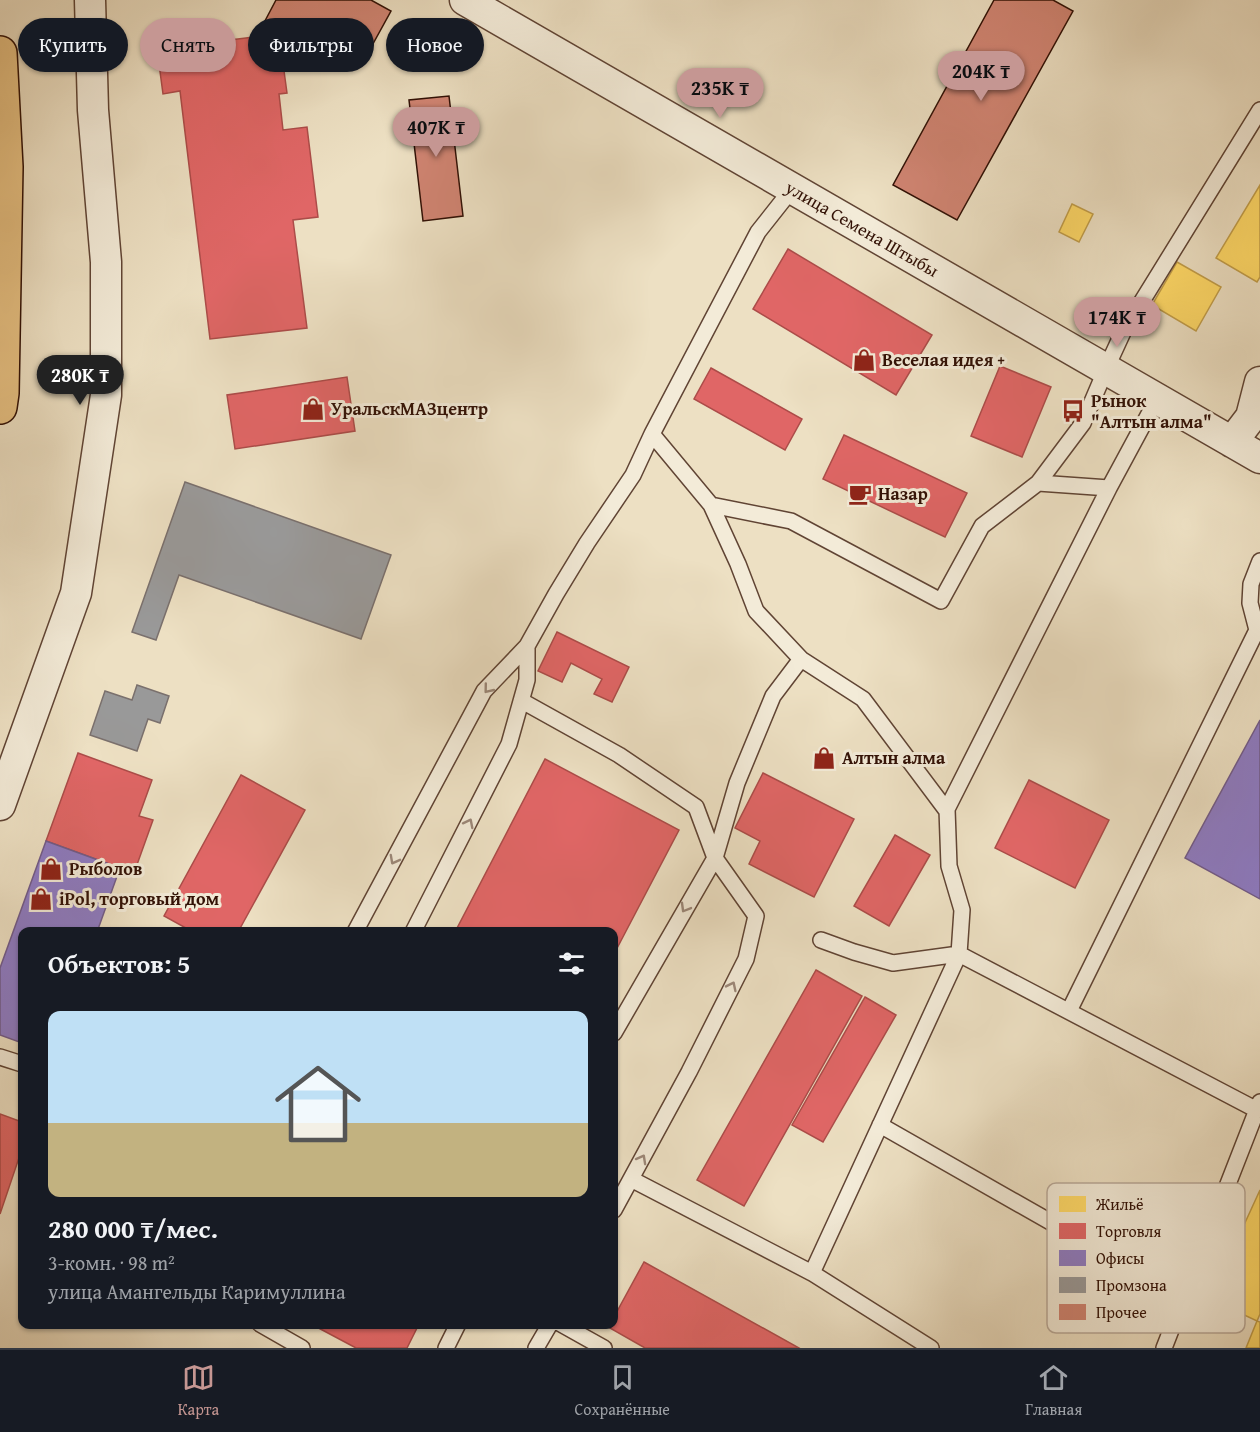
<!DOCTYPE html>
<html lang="ru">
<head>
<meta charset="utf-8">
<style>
  body { margin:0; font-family:"Gentium Book Plus",serif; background:#242831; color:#f1f3f6; height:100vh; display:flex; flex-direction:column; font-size:22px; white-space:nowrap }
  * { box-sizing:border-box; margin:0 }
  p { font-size:20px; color:#9ea1a6 }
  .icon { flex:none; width:33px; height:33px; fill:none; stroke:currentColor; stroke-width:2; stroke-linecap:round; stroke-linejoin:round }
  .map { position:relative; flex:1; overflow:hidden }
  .details { position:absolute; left:18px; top:927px; width:600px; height:402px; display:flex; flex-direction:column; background:#171b24; border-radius:12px; box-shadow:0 2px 4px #0004 }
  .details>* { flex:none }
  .guide { position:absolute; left:18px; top:18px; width:600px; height:54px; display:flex; gap:12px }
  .price { position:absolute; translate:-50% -51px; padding:0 14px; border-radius:21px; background:#c59692; color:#111; font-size:20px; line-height:39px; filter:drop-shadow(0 2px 3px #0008) }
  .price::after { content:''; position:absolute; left:50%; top:36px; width:18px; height:14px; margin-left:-9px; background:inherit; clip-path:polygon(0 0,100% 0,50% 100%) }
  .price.current { background:#222; color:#fff }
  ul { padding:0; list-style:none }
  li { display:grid; align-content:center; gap:12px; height:318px; padding:0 30px }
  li+li { border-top:2px solid #363941 }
  li span { display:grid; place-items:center; height:186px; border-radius:12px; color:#555 }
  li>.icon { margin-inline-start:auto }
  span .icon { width:108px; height:108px; fill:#fffc; stroke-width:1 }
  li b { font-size:26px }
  h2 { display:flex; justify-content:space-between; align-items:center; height:72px; padding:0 30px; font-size:26px }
  .pill { padding:0 21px; border-radius:27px; background:#171b24; box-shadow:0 2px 4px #0004; font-size:21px; line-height:54px }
  .pill.current { background:#c59692; color:#111 }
  .dock { display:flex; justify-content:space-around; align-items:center; height:84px; border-top:2px solid #363941; background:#171b24; font-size:16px; color:#9ea1a6 }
  .dock a { display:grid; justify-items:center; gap:3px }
  .dock .current { color:#c59692 }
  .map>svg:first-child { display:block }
  .homes { fill:#ffd966; stroke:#c19d49; stroke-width:1.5 }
  .shops { fill:#e06666; stroke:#ac4c49; stroke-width:1.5 }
  .offices { fill:#8e7cc3; stroke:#725c8a; stroke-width:1.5 }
  .industry { fill:#999; stroke:#7a706d; stroke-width:1.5 }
  .building { fill:#d08472; stroke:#311005; stroke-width:1.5 }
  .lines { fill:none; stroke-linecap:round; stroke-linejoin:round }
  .service-casing { stroke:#604434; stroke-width:18 }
  .minor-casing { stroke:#604434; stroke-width:33 }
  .trunk-casing { stroke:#311005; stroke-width:36 }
  .service { stroke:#f3ebd8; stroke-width:15 }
  .minor { stroke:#f3ebd8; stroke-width:30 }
  .trunk { stroke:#e6c082; stroke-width:33 }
  .oneway { stroke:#9c8879 }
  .labels { text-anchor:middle; stroke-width:6; stroke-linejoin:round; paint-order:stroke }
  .street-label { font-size:18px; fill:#311005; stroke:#f3ebd8 }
  .poi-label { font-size:18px; font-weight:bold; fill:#311005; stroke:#f3ebd8; text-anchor:start }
  .key { fill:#f3ebd8; stroke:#b9a999; stroke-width:1.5 }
  .key-label { font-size:16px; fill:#311005 }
</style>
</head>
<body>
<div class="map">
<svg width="1260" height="1348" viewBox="0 0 1260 1348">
  <rect width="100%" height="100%" fill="#ede0c3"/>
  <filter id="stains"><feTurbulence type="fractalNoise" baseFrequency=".00333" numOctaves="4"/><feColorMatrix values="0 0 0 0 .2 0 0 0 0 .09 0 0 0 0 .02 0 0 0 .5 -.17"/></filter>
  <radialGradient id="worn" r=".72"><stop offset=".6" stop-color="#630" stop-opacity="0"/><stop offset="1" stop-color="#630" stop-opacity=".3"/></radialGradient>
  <!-- homes -->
  <path class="homes" d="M1260,185V277L1257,282L1216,258Z
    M1072,204L1093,214L1079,242L1059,232Z
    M1177,262L1221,287L1196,331L1152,305Z
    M1260,1190V1314L1257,1321L1210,1299Z
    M1257,1321L1260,1322V1348H1246Z"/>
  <!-- shops -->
  <path class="shops" d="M279,34L287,93L279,94L283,130L307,127L318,217L293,220L307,328L210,339L180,91L163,94L157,49Z
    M788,249L932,335L896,395L753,309Z
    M1000,366L1051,387L1022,457L971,436Z
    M711,368L802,419L785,450L694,399Z
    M347,377L355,431L235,449L227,395Z
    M844,435L967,493L945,537L823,479Z
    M557,632L629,667L612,702L594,694L602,679L571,663L562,682L538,671Z
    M78,753L152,780L139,816L153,820L134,873L46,841Z
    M545,759L679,830L614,954V932H455Z
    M763,773L854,819L814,897L749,864L760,841L735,828Z
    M241,775L305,810L238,932H193L164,916Z
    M1029,780L1109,820L1075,888L995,848Z
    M895,835L930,855L889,926L854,906Z
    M816,970L862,996L744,1206L697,1180Z
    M865,997L896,1015L823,1142L792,1125Z
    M0,1114L22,1122V1149L0,1214Z
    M644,1262L799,1348H645L608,1327L609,1324H614V1317Z
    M311,1324H419L407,1348H356Z"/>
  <!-- offices -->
  <path class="offices" d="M1260,720V899L1185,858Z
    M46,841L120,868L97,932H22V1043L0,1035V968Z"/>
  <!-- industry -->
  <path class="industry" d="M185,482L391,555L361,639L179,575L156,640L132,632Z
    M137,685L169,696L160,723L148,719L137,751L90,735L105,691L132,700Z"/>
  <!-- building -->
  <path class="building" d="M276,0H371L391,11L369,51L310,19L305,29L291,22L284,33L257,36Z
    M994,0H1053L1073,11L957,220L893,185Z
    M449,96L463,216L423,221L409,100Z"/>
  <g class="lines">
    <!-- service casing -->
    <g class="service-casing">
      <path id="service" d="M652,434L758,232L792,189
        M1038,483L1109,488
        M711,505L738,564L756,611L801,659L863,699L947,811
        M522,701L619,755L696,807L715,858L756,916L746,959L689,1072L614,1210
        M355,932L484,691L527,646L556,594L587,543L633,475L652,434L711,505L791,521L941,601L982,526L1038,483L1083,423L1106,369L1123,332L1260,110
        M413,932L509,744L527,680V646
        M821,940L854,952L893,963L959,954L1257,1110
        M1069,1011L1257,630L1250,603L1251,584L1260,561
        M614,1033L715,858L737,783L773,696L801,659
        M0,1057L22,1064
        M880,1125L1184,1298
        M631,1179L812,1273L931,1348
        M812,1273L959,954L962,910L949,866L947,809L1109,488L1157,399
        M260,1324L302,1348
        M561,1324L604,1348
        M446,1348L458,1324
        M536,1348L550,1324
        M1164,1348L1260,1102"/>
    </g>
    <!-- minor casing -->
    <g class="minor-casing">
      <path id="minor" d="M465,0L1260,458
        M1232,442L1251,417L1260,382
        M0,805L76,593L106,395V262L93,110L90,0"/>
    </g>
    <!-- trunk casing -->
    <g class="trunk-casing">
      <path id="trunk" d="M0,53L6,167L2,393L0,407"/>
    </g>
    <!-- service -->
    <use href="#service" class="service"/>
    <!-- minor -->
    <use href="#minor" class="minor"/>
    <!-- trunk -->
    <use href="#trunk" class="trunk"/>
  </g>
  <!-- one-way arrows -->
  <defs><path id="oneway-chevron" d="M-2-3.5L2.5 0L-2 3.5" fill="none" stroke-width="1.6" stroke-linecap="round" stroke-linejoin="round" transform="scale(1.5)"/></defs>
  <g class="oneway">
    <use href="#oneway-chevron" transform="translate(488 689) rotate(129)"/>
    <use href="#oneway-chevron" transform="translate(469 823) rotate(-63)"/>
    <use href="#oneway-chevron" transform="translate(394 860) rotate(118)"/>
    <use href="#oneway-chevron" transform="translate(685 908) rotate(120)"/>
    <use href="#oneway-chevron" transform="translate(732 986) rotate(-64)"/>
    <use href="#oneway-chevron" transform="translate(642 1159) rotate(-61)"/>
  </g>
  <!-- icons -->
  <defs>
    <g id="shop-bare" transform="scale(1.8)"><path d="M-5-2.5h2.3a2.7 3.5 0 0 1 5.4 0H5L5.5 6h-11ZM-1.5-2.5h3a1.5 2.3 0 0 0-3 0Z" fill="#8f2418" stroke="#f3ebd8" stroke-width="2.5" paint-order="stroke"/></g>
    <g id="bus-bare" transform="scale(1.8)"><path d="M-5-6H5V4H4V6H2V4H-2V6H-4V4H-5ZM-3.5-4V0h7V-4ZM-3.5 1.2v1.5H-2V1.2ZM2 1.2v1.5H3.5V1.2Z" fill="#8f2418" stroke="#f3ebd8" stroke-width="2.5" paint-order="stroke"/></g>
    <g id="cafe-bare" transform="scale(1.8)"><path d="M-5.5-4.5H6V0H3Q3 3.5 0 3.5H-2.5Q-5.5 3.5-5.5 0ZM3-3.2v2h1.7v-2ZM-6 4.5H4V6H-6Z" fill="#8f2418" stroke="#f3ebd8" stroke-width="2.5" paint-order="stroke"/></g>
  </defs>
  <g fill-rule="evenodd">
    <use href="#shop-bare" x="864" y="360"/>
    <use href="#shop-bare" x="313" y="409"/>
    <use href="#bus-bare" x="1073" y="411"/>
    <use href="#cafe-bare" x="860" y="494"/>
    <use href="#shop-bare" x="824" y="758"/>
    <use href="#shop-bare" x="51" y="869"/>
    <use href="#shop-bare" x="41" y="899"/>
  </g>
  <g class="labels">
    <!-- street labels -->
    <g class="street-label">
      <text transform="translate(862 229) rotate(30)" y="6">улица Семена Штыбы</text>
    </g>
    <!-- poi labels -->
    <g class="poi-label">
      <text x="882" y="366">Веселая идея +</text>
      <text x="1091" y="407">Рынок<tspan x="1091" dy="21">"Алтын алма"</tspan></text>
      <text x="331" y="415">УральскМАЗцентр</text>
      <text x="878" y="500">Назар</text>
      <text x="842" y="764">Алтын алма</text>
      <text x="69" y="875">Рыболов</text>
      <text x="59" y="905">iPol, торговый дом</text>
    </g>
  </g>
  <!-- legend -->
  <rect x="1047" y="1183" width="198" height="150" rx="9" class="key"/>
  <rect x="1059" y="1196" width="27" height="16" fill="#ffd966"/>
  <rect x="1059" y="1223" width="27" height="16" fill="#e06666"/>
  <rect x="1059" y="1250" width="27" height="16" fill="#8e7cc3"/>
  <rect x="1059" y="1277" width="27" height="16" fill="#999"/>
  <rect x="1059" y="1304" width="27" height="16" fill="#d08472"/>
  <g class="key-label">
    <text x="1096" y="1210">Жильё</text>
    <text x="1096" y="1237">Торговля</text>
    <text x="1096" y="1264">Офисы</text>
    <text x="1096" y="1291">Промзона</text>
    <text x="1096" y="1318">Прочее</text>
  </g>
  <rect width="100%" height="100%" filter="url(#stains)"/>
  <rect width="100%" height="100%" fill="url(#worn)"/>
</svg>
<b class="price" style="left:981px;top:102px">204K ₸</b>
<b class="price" style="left:720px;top:119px">235K ₸</b>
<b class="price" style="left:436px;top:158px">407K ₸</b>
<b class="price" style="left:1117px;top:348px">174K ₸</b>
<b class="price current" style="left:80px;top:406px">280K ₸</b>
<div class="guide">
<a class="pill">Купить</a>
<a class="pill current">Снять</a>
<a class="pill">Фильтры</a>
<a class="pill">Новое</a>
</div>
<section class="details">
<h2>Объектов: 5<svg class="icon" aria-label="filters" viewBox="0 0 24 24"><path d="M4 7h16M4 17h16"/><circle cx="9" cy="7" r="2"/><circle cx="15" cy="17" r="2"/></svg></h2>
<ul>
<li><span style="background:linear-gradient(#bfe0f5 60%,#c2b280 0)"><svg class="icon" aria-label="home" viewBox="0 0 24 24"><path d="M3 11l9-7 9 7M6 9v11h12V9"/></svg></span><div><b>280 000 ₸/мес.</b><p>3-комн. · 98 m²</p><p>улица Амангельды Каримуллина</p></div></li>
</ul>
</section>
</div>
<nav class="dock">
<a class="current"><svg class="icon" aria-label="map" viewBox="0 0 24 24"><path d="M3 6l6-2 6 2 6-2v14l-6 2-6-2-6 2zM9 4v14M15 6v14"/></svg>Карта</a>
<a><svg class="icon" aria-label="saved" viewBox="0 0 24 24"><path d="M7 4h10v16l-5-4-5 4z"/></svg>Сохранённые</a>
<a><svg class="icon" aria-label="home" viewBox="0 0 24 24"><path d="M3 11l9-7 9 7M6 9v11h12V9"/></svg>Главная</a>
</nav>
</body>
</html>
